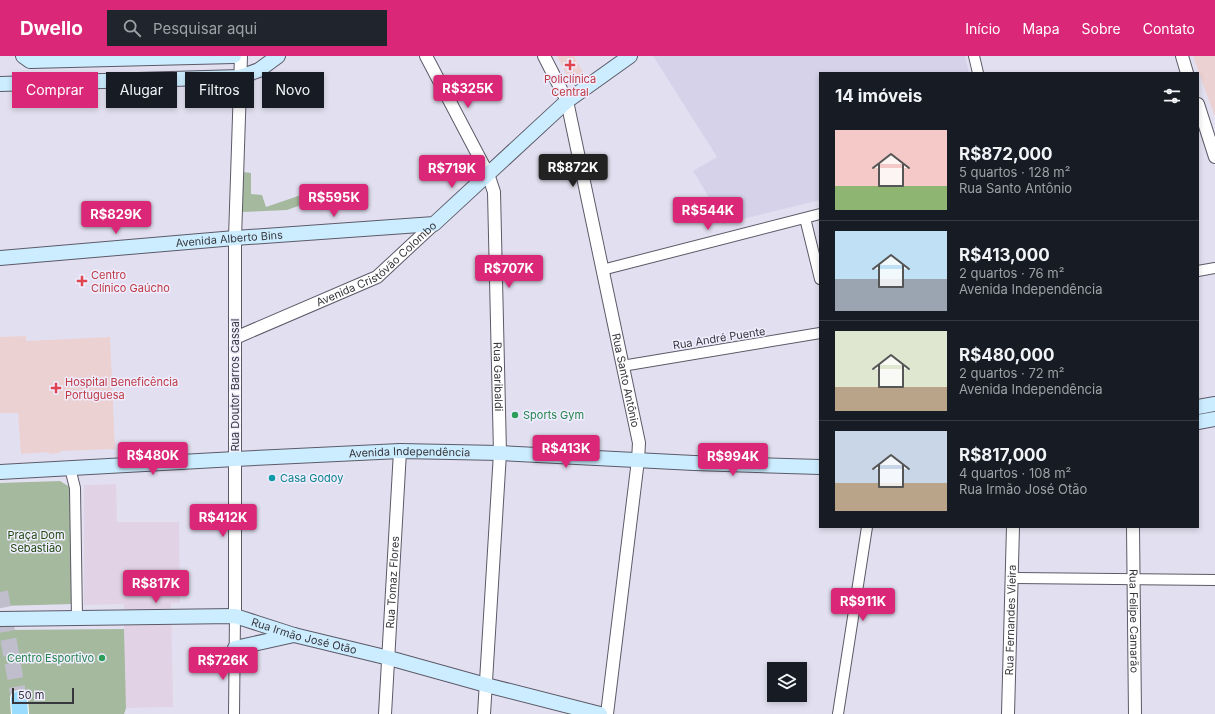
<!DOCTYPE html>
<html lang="pt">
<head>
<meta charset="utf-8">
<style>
  body { margin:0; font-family:Inter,sans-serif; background:#20242c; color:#f1f3f6; height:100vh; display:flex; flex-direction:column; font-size:15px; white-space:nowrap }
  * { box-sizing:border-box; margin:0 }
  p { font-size:13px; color:#9ea1a6 }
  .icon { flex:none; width:22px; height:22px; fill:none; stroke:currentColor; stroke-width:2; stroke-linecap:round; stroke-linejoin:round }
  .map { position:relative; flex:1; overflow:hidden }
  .sheet { position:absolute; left:819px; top:16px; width:380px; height:456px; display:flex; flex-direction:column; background:#171b24; border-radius:0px; box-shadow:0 2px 6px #0003 }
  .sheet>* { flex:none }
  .top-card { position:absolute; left:12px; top:16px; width:380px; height:36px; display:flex; gap:8px }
  .controls { position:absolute; left:767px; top:606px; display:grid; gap:8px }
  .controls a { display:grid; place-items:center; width:40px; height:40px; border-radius:0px; background:#171b24; box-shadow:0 2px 6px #0003; font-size:20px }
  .scale { position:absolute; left:12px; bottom:10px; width:62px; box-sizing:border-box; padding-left:4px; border:2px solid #37363c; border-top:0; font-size:11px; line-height:14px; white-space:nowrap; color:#37363c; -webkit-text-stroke:3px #efedfe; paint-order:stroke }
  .price { position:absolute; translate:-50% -34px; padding:0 9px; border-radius:4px; background:#db2777; color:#fff; font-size:13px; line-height:26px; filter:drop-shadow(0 1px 2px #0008) }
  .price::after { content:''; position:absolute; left:50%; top:24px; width:12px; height:9px; margin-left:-6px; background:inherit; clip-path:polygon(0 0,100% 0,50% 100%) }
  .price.selected { background:#222; color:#fff }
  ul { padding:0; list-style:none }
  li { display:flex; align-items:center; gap:12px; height:100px; padding:0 16px }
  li+li { border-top:1px solid #363941 }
  li span { display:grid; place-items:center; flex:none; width:112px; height:80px; border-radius:0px; color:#555 }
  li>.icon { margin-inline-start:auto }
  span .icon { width:48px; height:48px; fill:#fffc; stroke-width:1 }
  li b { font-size:17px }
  h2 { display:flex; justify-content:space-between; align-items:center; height:48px; padding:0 16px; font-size:17px }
  .tag { padding:0 14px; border-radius:0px; background:#171b24; box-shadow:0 2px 6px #0003; font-size:14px; line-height:36px }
  .tag.selected { background:#db2777; color:#fff }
  header { display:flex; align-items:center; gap:24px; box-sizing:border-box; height:56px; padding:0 20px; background:#db2777; color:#fff }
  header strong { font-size:19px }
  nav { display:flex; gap:22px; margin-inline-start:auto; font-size:14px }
  .search { width:280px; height:36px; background:#20242c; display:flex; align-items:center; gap:10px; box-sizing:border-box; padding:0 14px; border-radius:0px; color:#9ea1a6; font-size:15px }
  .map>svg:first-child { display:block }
  .built { fill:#d5d2ea }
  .education { fill:#e1d3e5 }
  .medical { fill:#ecd1d3 }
  .green { fill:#a5b99e }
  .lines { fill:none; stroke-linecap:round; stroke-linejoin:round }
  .primary-tunnel { stroke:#c0becc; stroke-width:16; stroke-dasharray:16 8; stroke-linecap:butt }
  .minor-casing { stroke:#5c5a68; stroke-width:12 }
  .tertiary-casing { stroke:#5c5a68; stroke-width:14 }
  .secondary-casing { stroke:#5c5a68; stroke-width:16 }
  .primary-casing { stroke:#fff; stroke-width:18 }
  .minor { stroke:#fff; stroke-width:10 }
  .tertiary { stroke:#fff; stroke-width:12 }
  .secondary { stroke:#ccedff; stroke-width:14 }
  .primary { stroke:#9adcfe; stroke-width:16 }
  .health-dot { fill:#e0444e; stroke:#efedfe; stroke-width:1.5 }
  .leisure-dot { fill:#2e9e5b; stroke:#efedfe; stroke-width:1.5 }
  .culture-dot { fill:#0f9aa8; stroke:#efedfe; stroke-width:1.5 }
  .labels { text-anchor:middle; stroke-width:3; stroke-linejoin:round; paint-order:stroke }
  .health-label { font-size:11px; fill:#be3a42; stroke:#efedfe; text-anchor:start }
  .street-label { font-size:11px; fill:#37363c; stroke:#efedfe }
  .leisure-label { font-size:11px; fill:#27864d; stroke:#efedfe; text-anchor:start }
  .culture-label { font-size:11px; fill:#0d838f; stroke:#efedfe; text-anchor:start }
  .park-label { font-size:11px; fill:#20480f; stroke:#efedfe }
</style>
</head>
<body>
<header>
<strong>Dwello</strong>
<div class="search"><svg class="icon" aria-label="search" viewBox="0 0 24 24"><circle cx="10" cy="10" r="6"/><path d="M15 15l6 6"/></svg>Pesquisar aqui</div>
<nav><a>Início</a><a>Mapa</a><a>Sobre</a><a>Contato</a></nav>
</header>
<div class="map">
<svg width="1215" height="658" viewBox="0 0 1215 658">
  <rect width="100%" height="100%" fill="#e2e0f0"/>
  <!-- built -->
  <path class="built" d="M653,0H965L969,17H820V144L722,168L714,150L693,115L717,101Z"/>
  <!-- education -->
  <path class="education" d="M116,428L117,466H179L180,547H171L173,651L126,652L124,658H78L124,572V548L84,549V429Z"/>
  <!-- medical -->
  <path class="medical" d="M557,0H574L584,18L571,27Z
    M1193,0H1215V61Z
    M26,280V285L110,281L115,393L60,395L59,397L49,398V396L21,398L18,357H0V281Z"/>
  <!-- green -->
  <path class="green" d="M243,116L251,117V138L262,139L266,151L301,139L300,136L312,128L316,134L328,130L330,137L312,143V145L287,154L242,156Z
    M60,425L73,433V548L1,550L0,537V427Z
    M124,573L126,652L124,658H0V574Z"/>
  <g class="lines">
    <!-- primary-tunnel -->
    <path class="primary-tunnel" d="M0,536L19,643"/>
    <!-- minor casing -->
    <g class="minor-casing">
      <path id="minor" d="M974,0L978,17
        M805,162L820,223
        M602,214L820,158
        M1198,215L1215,212
        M622,310L820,277
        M70,412L75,432L77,562
        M1012,522L1215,524
        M234,658L235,560
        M838,658L867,471"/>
    </g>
    <!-- tertiary casing -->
    <g class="tertiary-casing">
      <g id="tertiary">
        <path id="s1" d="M426,0L488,118L494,136L500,397L484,658"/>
        <path id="s2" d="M544,0L567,45L639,387L638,404L607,658"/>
        <path d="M1182,0L1187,17"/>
        <path d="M1198,48L1215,101"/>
        <path id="s3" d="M235,282L377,221L434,168"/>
        <path id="s4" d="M1133,471L1135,658"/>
        <path d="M235,560V182L241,0"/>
        <path id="s5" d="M385,658L400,395"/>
        <path id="s6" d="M1008,658L1013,471"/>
      </g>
    </g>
    <!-- secondary casing -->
    <g class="secondary-casing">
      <g id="secondary">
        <path d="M23,0L30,5L234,0"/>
        <path d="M0,28L240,21L259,14L278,0"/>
        <path id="s7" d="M0,202L235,182L434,168L567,45L630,0"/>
        <path d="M1198,351L1215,348"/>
        <path d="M1198,366L1215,363"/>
        <path id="s8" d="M0,416L235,403L400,395L500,397L694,407L820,411"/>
        <path id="s9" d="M0,563L235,560L294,579L389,602L486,629L600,658"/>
        <path d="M235,592L294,579"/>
      </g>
    </g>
    <!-- primary casing -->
    <g class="primary-casing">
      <path id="primary" d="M19,643L20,658"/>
    </g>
    <!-- minor -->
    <use href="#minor" class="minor"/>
    <!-- tertiary -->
    <use href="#tertiary" class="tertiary"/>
    <!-- secondary -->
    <use href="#secondary" class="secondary"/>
    <!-- primary -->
    <use href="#primary" class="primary"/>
  </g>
  <!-- markers -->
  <g class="health-dot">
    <path d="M568 3h4v4h4v4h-4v4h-4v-4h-4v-4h4z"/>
    <path d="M80 219h4v4h4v4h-4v4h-4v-4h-4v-4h4z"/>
    <path d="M54 326h4v4h4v4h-4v4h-4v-4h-4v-4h4z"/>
  </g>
  <g class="leisure-dot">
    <circle cx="515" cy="359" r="4"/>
    <circle cx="102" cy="602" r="4"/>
  </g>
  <circle class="culture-dot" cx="272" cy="422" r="4"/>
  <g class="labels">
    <!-- health labels -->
    <g class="health-label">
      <text x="570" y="27" text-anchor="middle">Policlínica<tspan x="570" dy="13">Central</tspan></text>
      <text x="91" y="223">Centro<tspan x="91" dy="13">Clínico Gaúcho</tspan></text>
      <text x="65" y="330">Hospital Beneficência<tspan x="65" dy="13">Portuguesa</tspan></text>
    </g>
    <!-- street labels -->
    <g class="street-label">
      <text dy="4" stroke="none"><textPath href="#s7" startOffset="230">Avenida Alberto Bins</textPath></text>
      <text dy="4" stroke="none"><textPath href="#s3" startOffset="161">Avenida Cristóvão Colombo</textPath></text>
      <text transform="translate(719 282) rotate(-9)" y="4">Rua André Puente</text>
      <text dy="4" stroke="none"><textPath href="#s1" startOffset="337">Rua Garibaldi</textPath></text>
      <text dy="4" stroke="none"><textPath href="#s2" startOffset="336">Rua Santo Antônio</textPath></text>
      <text transform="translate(235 329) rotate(-90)" y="4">Rua Doutor Barros Cassal</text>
      <text dy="4" stroke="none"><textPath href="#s8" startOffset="410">Avenida Independência</textPath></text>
      <text dy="4" stroke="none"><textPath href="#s5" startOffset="132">Rua Tomaz Flores</textPath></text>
      <text dy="4" stroke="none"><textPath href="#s4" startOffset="94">Rua Felipe Camarão</textPath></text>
      <text dy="4" stroke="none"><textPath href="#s6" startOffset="94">Rua Fernandes Vieira</textPath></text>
      <text dy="4" stroke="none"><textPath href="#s9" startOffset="307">Rua Irmão José Otão</textPath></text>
    </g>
    <!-- leisure labels -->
    <g class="leisure-label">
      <text x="523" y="363">Sports Gym</text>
      <text x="94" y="606" text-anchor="end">Centro Esportivo</text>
    </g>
    <!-- culture labels -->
    <g class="culture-label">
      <text x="280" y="426">Casa Godoy</text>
    </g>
    <!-- park labels -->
    <g class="park-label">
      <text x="36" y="483">Praça Dom<tspan x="36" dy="13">Sebastião</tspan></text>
    </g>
  </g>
</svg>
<div class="controls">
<a><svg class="icon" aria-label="layers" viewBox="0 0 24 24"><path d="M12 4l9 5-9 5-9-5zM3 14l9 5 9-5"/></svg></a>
</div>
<div class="scale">50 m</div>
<b class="price" style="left:468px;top:53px">R$325K</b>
<b class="price selected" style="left:573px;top:132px">R$872K</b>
<b class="price" style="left:452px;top:133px">R$719K</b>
<b class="price" style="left:334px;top:162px">R$595K</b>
<b class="price" style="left:708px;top:175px">R$544K</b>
<b class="price" style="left:116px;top:179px">R$829K</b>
<b class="price" style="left:509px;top:233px">R$707K</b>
<b class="price" style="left:566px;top:413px">R$413K</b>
<b class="price" style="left:153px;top:420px">R$480K</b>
<b class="price" style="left:733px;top:421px">R$994K</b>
<b class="price" style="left:223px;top:482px">R$412K</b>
<b class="price" style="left:156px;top:548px">R$817K</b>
<b class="price" style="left:863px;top:566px">R$911K</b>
<b class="price" style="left:223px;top:625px">R$726K</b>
<div class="top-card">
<a class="tag selected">Comprar</a>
<a class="tag">Alugar</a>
<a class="tag">Filtros</a>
<a class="tag">Novo</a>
</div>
<section class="sheet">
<h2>14 imóveis<svg class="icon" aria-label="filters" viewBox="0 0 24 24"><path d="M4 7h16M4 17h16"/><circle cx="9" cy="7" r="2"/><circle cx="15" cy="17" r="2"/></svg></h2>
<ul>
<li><span style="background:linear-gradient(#f6c9c9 70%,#8fb573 0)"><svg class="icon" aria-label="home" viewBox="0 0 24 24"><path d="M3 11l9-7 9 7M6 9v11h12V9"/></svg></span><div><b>R$872,000</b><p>5 quartos · 128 m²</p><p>Rua Santo Antônio</p></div></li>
<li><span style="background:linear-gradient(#bfe0f5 60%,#9aa5b1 0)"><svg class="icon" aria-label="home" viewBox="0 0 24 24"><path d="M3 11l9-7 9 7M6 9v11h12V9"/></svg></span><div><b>R$413,000</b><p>2 quartos · 76 m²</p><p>Avenida Independência</p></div></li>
<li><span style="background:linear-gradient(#dfe7d0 70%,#b9a48a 0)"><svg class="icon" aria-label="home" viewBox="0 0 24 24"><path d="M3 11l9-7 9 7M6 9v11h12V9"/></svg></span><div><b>R$480,000</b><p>2 quartos · 72 m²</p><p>Avenida Independência</p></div></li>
<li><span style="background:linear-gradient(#c9d6e8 65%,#b9a48a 0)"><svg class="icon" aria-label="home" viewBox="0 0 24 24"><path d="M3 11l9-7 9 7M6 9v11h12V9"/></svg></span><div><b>R$817,000</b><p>4 quartos · 108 m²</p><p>Rua Irmão José Otão</p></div></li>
</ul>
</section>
</div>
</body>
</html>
